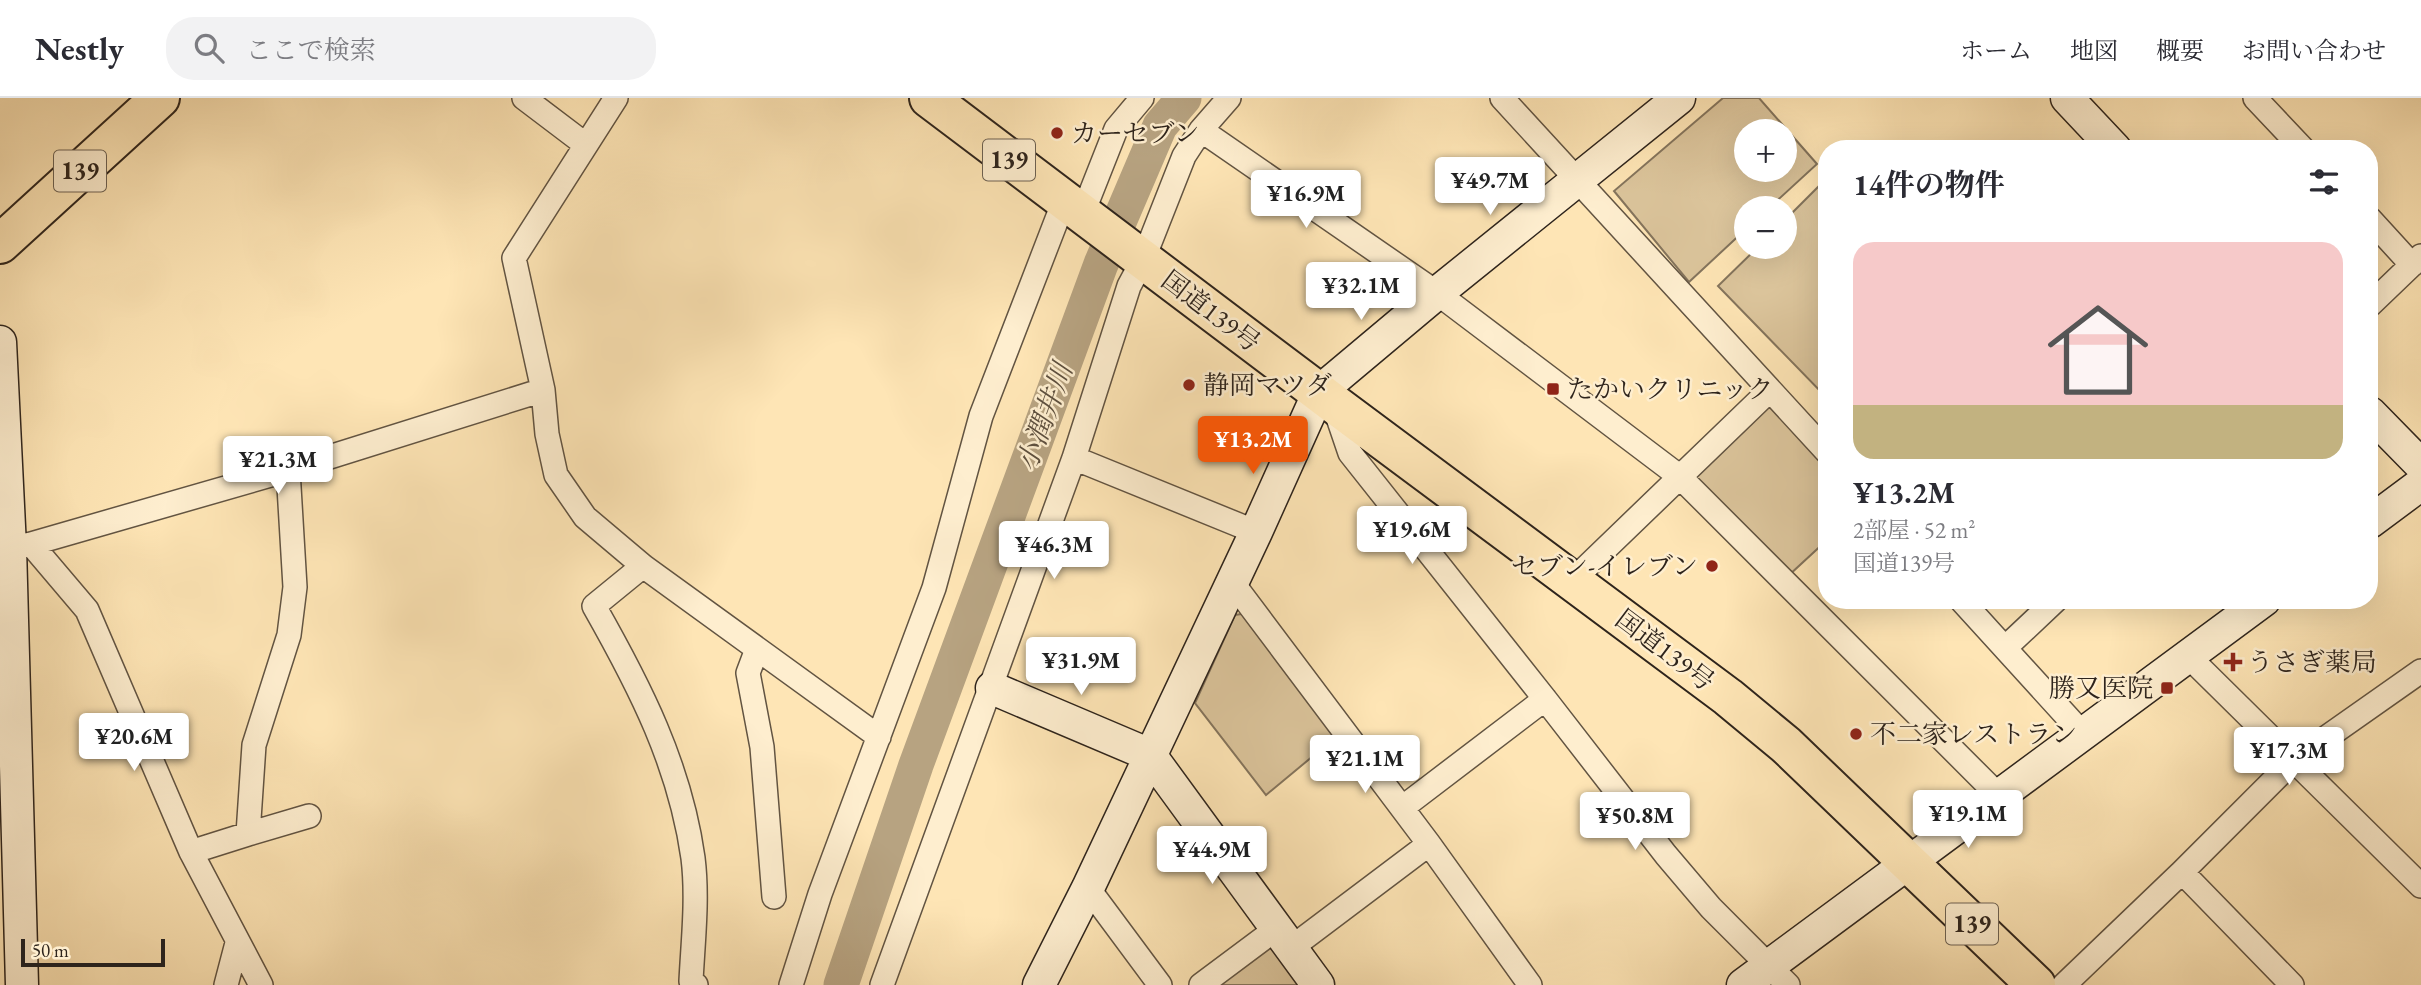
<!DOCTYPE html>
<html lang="ja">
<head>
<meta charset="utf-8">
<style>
  body { margin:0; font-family:"EB Garamond","Noto Serif JP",serif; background:#f2f2f3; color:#2b2b33; height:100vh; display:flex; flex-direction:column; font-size:26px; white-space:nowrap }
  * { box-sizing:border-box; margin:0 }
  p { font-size:23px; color:#7c7c81 }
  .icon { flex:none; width:38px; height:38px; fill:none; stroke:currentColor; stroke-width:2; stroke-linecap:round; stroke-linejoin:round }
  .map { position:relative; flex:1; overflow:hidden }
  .details { position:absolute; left:1818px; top:42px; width:560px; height:469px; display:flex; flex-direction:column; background:#fff; border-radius:28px; box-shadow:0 7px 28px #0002 }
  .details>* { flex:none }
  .fabs { position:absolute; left:1734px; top:21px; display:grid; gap:14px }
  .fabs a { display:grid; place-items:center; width:63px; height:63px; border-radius:50%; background:#fff; box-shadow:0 7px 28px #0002; font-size:35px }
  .scale { position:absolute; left:21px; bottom:18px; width:144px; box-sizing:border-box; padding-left:7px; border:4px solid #2e241c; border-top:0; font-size:19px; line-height:24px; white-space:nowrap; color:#2e241c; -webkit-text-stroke:5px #feeecf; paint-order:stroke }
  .price { position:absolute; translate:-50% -60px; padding:0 16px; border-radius:7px; background:#fff; color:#222; font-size:23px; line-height:46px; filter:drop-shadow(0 2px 4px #0008) }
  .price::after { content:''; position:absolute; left:50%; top:42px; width:21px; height:16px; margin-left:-10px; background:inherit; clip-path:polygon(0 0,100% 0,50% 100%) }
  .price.active { background:#ea580c; color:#fff }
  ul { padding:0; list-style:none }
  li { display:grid; align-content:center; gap:14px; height:371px; padding:0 35px }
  li span { display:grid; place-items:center; height:217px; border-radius:21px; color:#555 }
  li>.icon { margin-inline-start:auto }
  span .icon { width:126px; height:126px; fill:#fffc; stroke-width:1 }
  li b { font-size:30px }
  h2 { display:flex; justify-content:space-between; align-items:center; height:84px; padding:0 35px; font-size:30px }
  header { display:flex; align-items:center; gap:42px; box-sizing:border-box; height:98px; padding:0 35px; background:#fff; border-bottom:2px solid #e1e1e2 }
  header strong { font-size:33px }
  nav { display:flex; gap:38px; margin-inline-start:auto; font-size:24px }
  .search { width:490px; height:63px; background:#f2f2f3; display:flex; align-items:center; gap:18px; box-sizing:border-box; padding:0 24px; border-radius:28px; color:#7c7c81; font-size:26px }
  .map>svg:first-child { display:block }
  .green { fill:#dbc49b; stroke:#84745c; stroke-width:2; fill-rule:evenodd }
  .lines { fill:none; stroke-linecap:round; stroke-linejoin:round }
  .river { stroke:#b7a381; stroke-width:35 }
  .street-casing { stroke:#625442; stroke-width:26 }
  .secondary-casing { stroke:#2e241c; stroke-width:35 }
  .highway-casing { stroke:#2e241c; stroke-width:42 }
  .street { stroke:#feeecf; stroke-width:23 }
  .secondary { stroke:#feeecf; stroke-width:32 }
  .highway { stroke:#fee5b5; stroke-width:38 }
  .poi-dot { fill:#8f2418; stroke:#feeecf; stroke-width:2.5 }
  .labels { text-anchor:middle; stroke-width:5; stroke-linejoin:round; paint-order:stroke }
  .shield { fill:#feeecf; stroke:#6c6152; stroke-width:2 }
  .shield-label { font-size:24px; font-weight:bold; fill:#2e241c }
  .poi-label { font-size:26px; fill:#2e241c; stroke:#feeecf; text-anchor:start }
  .street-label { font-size:26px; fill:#2e241c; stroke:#feeecf }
  .water-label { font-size:28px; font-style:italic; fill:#5e503f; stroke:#feeecf }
</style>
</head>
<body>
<header>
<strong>Nestly</strong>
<div class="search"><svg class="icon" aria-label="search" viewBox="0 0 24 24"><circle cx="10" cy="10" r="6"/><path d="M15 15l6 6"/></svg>ここで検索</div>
<nav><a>ホーム</a><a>地図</a><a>概要</a><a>お問い合わせ</a></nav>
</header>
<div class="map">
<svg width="2421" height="887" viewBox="0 0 2421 887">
  <rect width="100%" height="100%" fill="#fee5b5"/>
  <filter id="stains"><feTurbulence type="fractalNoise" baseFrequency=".00286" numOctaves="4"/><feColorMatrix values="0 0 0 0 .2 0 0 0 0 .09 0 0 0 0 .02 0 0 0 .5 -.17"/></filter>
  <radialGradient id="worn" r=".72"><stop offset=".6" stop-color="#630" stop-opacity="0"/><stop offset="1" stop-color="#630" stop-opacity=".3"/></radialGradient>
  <!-- green -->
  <path class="green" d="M1723,0H1759L1817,66L1769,110H1746V131L1689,184L1614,93ZM1785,33V72H1746V33Z
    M1827,80V300L1718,188L1758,149H1785V122Z
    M1769,300L1827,358V442L1788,478L1685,378Z
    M1248,515L1336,639L1266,697L1195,605L1235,517Z
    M1274,844L1307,887H1217Z"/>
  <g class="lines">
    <!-- river -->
    <path class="river" d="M841,887L916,667L1101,166L1160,28L1184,0"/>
    <!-- street casing -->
    <g class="street-casing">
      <path id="street" d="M524,0L586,47
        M616,0L514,160L543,292L547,336L556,377L585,419L643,468L879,639
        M1502,0L1827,354
        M2255,0L2303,51
        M1201,32L1437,195L1679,378L1998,697
        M1082,117L1116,31L1142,0
        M2370,121L2412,167
        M2370,207L2421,158
        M1334,308L1350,355L1545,601L1666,757L1711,810L1788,887
        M1074,360L1256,434
        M31,446L87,512L191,754L261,887
        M0,451L31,446L288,372L543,292
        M643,468L594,508C640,589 680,667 693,760C698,800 693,843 691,883L696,887
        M1573,482L1770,292
        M1232,484L1429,746L1530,887
        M1961,502L2082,635
        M2005,550L2056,502
        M757,551L748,575L762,649L774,799
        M2188,558L2421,788
        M1402,710L1545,601
        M248,736L309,718
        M191,754L248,736L254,647L289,537L295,489L288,372
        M2182,774L2292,887
        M1088,790L1160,887
        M1291,850L1429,746
        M226,887L237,845
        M791,887L820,796L934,490L981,318L1064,103
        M882,887L1074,360L1129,188L1143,162L1184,58L1201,32L1229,0
        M1201,887L1276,831
        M2064,887L2182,774L2293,663L2421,573"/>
    </g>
    <!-- secondary casing -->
    <g class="secondary-casing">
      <path id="secondary" d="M2067,0L2115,51
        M0,244L10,449L22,887
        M2370,315L2421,367
        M2370,424L2421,386
        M992,590L1150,657L1318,887
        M1039,887L1088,790L1256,434L1319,294L1437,195L1679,0
        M1743,887L2264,502"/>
    </g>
    <!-- highway casing -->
    <g class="highway-casing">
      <path id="highway" d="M929,0L1333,305L1728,599L1786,647L2036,887
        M0,146L160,0"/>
    </g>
    <!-- street -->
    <use href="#street" class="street"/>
    <!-- secondary -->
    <use href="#secondary" class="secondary"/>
    <!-- highway -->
    <use href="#highway" class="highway"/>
  </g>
  <!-- markers -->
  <g class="poi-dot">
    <circle cx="1057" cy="35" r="7"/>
    <circle cx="1189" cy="287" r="7"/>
    <rect x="1546" y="284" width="14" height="14" rx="3.5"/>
    <circle cx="1712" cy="468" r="7"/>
    <path d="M2229.5 553.5h7v7h7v7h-7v7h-7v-7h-7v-7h7z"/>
    <rect x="2160" y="583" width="14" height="14" rx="3.5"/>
    <circle cx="1856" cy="636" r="7"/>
  </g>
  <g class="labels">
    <!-- shield labels -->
    <g class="shield">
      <rect x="983" y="41.5" width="52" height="41" rx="5"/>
      <rect x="54" y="52.5" width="52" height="41" rx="5"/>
      <rect x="1946" y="805.5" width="52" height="41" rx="5"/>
    </g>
    <g class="shield-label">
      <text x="1009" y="70">139</text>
      <text x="80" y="81">139</text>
      <text x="1972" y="834">139</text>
    </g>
    <!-- poi labels -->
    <g class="poi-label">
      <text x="1071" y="44">カーセブン</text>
      <text x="1203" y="296">静岡マツダ</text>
      <text x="1567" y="300">たかいクリニック</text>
      <text x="1698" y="477" text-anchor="end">セブン-イレブン</text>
      <text x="2247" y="573">うさぎ薬局</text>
      <text x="2153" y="599" text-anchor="end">勝又医院</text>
      <text x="1870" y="645">不二家レストラン</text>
    </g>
    <!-- street labels -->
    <g class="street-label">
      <text transform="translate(1211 213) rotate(37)" y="9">国道139号</text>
      <text transform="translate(1665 552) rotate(37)" y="9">国道139号</text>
    </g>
    <!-- water labels -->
    <g class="water-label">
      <text transform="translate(1044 319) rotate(-70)" y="10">小潤井川</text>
    </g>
  </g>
  <rect width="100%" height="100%" filter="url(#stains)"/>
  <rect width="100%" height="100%" fill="url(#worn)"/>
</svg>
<div class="fabs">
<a>+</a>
<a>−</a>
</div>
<div class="scale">50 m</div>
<b class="price" style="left:1490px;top:119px">¥49.7M</b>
<b class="price" style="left:1306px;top:132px">¥16.9M</b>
<b class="price" style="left:1361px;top:224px">¥32.1M</b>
<b class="price active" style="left:1253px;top:378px">¥13.2M</b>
<b class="price" style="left:278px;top:398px">¥21.3M</b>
<b class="price" style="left:1412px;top:468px">¥19.6M</b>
<b class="price" style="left:1054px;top:483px">¥46.3M</b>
<b class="price" style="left:1081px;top:599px">¥31.9M</b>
<b class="price" style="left:134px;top:675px">¥20.6M</b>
<b class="price" style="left:2289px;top:689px">¥17.3M</b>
<b class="price" style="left:1365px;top:697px">¥21.1M</b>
<b class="price" style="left:1968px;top:752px">¥19.1M</b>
<b class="price" style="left:1635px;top:754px">¥50.8M</b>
<b class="price" style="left:1212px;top:788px">¥44.9M</b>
<section class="details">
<h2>14件の物件<svg class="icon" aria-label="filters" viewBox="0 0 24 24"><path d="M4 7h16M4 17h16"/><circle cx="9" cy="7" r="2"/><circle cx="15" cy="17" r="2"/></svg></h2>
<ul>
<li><span style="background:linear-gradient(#f6c9c9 75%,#c2b280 0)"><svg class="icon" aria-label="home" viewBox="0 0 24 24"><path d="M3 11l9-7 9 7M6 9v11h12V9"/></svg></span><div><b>¥13.2M</b><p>2部屋 · 52 m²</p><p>国道139号</p></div></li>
</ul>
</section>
</div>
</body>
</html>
